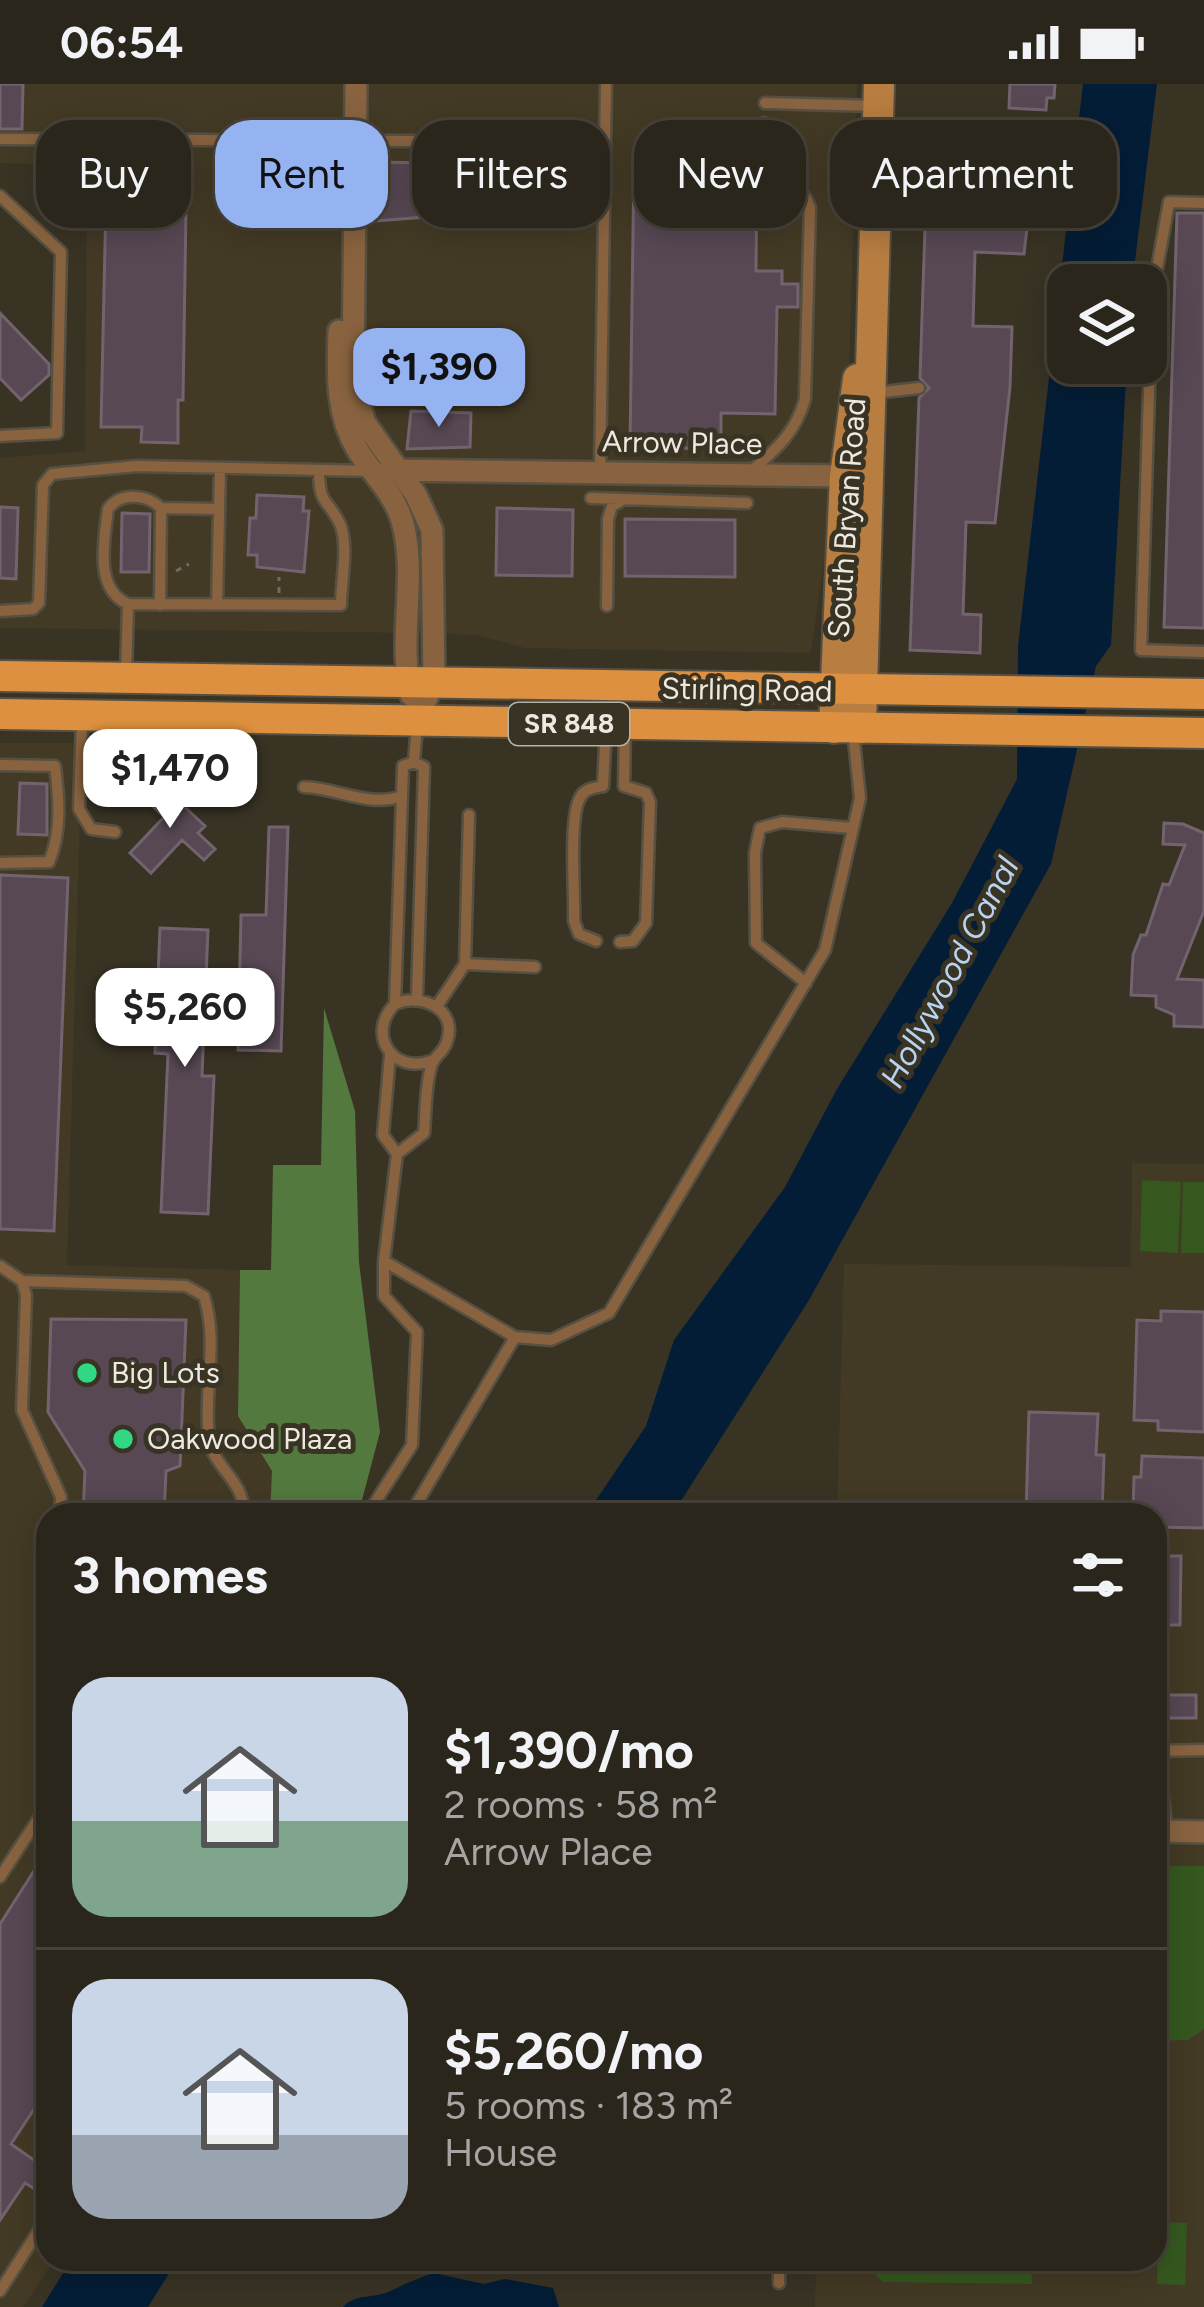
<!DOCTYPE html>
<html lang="en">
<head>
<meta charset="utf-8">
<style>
  body { margin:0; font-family:Figtree,sans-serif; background:#332e24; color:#f1f3f6; height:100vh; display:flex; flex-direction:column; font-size:45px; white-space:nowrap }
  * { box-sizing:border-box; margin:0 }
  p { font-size:39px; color:#a6a5a3 }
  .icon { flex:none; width:66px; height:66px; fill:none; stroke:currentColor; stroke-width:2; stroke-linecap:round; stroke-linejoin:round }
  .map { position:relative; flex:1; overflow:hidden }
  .side { position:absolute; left:36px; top:1419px; width:1131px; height:768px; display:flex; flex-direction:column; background:#2b261b; border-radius:36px; box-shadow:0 6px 30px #0003,0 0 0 3px #47433a }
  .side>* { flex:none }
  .top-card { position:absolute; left:36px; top:36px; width:1134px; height:108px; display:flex; gap:24px }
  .fabs { position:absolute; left:1047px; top:180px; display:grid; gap:24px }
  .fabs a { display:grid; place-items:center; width:120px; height:120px; border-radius:24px; background:#2b261b; box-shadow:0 6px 30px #0003,0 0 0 3px #47433a; font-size:60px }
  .price { position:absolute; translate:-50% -102px; padding:0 27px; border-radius:24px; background:#fff; color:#222; font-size:39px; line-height:78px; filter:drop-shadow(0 3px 6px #0008) }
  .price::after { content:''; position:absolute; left:50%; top:72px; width:36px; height:27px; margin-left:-18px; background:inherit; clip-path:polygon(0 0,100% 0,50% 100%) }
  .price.active { background:#95b2f1; color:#111 }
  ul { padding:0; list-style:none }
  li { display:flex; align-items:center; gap:36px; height:300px; padding:0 36px }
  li+li { border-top:3px solid #47433a }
  li span { display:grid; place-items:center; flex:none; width:336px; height:240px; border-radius:36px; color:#555 }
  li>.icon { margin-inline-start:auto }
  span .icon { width:144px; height:144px; fill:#fffc; stroke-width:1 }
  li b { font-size:51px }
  h2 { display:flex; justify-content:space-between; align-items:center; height:144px; padding:0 36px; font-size:51px }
  .tag { padding:0 42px; border-radius:36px; background:#2b261b; box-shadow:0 6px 30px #0003,0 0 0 3px #47433a; font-size:42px; line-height:108px }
  .tag.active { background:#95b2f1; color:#111 }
  .status { display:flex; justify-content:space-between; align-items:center; height:84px; padding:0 60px; background:#2b261b; direction:ltr }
  .status svg { height:33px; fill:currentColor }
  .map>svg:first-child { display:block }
  .built { fill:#433a25 }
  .green { fill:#35581f }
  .forest { fill:#53793e }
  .water { fill:#041d36 }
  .building { fill:#574853; stroke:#73636e; stroke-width:3 }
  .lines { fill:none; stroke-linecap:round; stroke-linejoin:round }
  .lane-casing { stroke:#565042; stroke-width:15 }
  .street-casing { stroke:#565042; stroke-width:26 }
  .secondary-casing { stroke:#565042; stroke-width:34 }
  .primary-casing { stroke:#565042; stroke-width:34 }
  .path { stroke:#706b5e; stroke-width:3; stroke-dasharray:6 6; stroke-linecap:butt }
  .lane { stroke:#89633f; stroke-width:10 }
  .street { stroke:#89633f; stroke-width:21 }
  .secondary { stroke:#b87d41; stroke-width:30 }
  .primary { stroke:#dd903f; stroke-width:30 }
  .poi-dot { fill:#30d883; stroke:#393324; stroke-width:4.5 }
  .labels { text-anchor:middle; stroke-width:10; stroke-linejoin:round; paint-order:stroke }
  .shield { fill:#393324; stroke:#b7b2a8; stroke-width:3 }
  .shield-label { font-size:27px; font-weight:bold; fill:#ede9e0 }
  .street-label { font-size:30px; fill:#ede9e0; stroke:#393324 }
  .poi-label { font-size:30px; fill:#ede9e0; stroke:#393324; text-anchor:start }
  .water-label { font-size:33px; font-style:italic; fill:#b8d3f1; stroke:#393324 }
</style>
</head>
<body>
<div class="status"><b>06:54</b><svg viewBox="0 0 49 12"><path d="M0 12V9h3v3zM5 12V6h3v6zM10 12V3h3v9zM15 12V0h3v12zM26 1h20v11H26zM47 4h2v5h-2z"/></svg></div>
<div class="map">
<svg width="1204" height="2223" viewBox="0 0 1204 2223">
  <rect width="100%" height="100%" fill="#393324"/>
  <!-- built -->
  <path class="built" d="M0,0H857L849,296L811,569L525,564L476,551L415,549L0,544V374L85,367L87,81L0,79Z
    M0,659H82L67,1181L240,1186L238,1332L272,1387L270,1431H48V2175H55L23,2223H0Z
    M1132,1079L1204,1080V2223H815L816,2175H1155V1431H837L844,1180L1131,1183Z"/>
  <!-- green -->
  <path class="green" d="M1142,1096L1181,1098L1178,1169L1140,1167Z
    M1183,1098H1204V1169H1181Z
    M1155,1782H1204V1945L1188,1956L1155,1957Z
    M1158,2138L1187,2139L1185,2201L1157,2200Z
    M860,2175H1031L1032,2200L883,2198Z"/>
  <!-- forest -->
  <path class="forest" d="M324,924L355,1027L359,1178L380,1348L358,1431H270L272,1387L238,1332L240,1186H271L273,1081H321Z"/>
  <!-- water -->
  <path class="water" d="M1083,0H1157L1132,201H1068V279H1127L1111,561L1096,582L1051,780L809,1216L672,1431H586L646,1342L674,1256L785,1103L837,1005L952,819L1017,695L1018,562Z
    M72,2175H178L148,2223H42Z
    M434,2189L484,2200L505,2195L553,2204L559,2223H343C357,2209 371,2215 388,2208C404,2201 417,2194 434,2189Z"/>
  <!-- building -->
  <path class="building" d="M0,0H23L22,45H0Z
    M1010,0H1055L1054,14H1047L1046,26L1009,24Z
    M380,78L427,79L426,133L374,137Z
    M634,78L757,79L756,187H782V200H798V223H777L775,330L721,329V365L630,363Z
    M114,92L182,93L181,125H186L183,316H178V359L141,358L142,343H101L106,115H114Z
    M926,114L1030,118L1024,170L975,168L973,242L1012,243L1010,303L995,439L966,438L963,530L981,531L980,569L910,566L919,314L929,304L920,294Z
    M1177,129H1204V544L1164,543Z
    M0,229L49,280V291L21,316L0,294Z
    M411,327L471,329L470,363L407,365Z
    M257,411L304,413L303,427H309L304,488L257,483V471H248L250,434H256Z
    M0,423L18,424L16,495L0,494Z
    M497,424L573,426L572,492L496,491Z
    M122,429L150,430L149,488H121Z
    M625,435L735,436V493L625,492Z
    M20,699L47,700V751L18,750Z
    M159,699L205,742L198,749L215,765L204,776L182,756L151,789L130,769L164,733L145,715Z
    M1164,739L1183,740L1204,749V827L1177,895L1204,896V943L1174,942V931L1156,923V912L1131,911L1133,871L1141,851H1146L1163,800L1169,801L1185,761L1163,760Z
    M269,743H288L281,967L238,966L241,831H266Z
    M0,791L68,794L54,1147L0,1145Z
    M160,844L208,846L202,992H214L208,1130L161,1128L168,970L155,969Z
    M1161,1227L1204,1228V1348L1158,1346V1337L1134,1336L1137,1236L1161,1237Z
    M51,1235L186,1236L180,1382L166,1387L164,1431H83L85,1387L48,1328Z
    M1029,1328L1098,1330L1096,1371H1104L1102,1431H1026Z
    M1142,1372L1204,1374V1444L1155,1443V1431H1133L1134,1393H1141Z
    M1155,1472H1181L1180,1541H1155Z
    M1155,1611H1196V1634H1155Z
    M48,1765V2004L11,2060L48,2086V2113L25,2099L0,2136V1840Z"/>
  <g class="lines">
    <!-- lane casing -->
    <g class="lane-casing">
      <path id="lane" d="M765,19L875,22
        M0,55L605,58
        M0,112L61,168L57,349L0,352
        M1204,119L1169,118L1152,212L1141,566L1204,568
        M875,309L919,304
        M600,387L606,0
        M750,388C776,366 796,348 805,315L810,123C798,93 772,89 765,70C763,61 765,48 764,39
        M591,414L747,419
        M161,424L219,425
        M128,520C94,505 104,457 108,425C120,408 147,410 161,424L160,521
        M217,520L220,384
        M607,522L608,435L612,422L621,417
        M0,527L33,525L39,519L43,401L52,390L137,382L372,387
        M126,591L128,520L341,521C341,498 349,461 340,440C327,413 319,422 319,386
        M82,635L79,725L91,745L115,748
        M417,641L414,678L424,683L417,914
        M0,681L55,682C59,714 62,748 49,778L0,779
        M304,703C338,704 369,724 402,712
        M596,857L579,850L574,837C575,810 569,738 579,716C583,705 592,704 603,702L606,643
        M620,858L633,857L646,839L650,718L646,709L624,702L625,644
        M465,880L535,883
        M806,899L756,859L755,769L760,744L782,738L852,744
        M395,920L403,682L414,678
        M437,922L465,880L469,731
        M390,971L383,1051L397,1070L424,1049C426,1028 425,1003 431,983C433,973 442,970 446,960C460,926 422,908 395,920C366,949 392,991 431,977
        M397,1070L384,1177L515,1253L551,1256L609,1229L825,866L860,714L853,647
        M0,1182L22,1197L26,1211L22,1326L61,1413L60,1431
        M22,1197L186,1202L204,1212C219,1259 203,1308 209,1355C213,1384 245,1396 244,1431
        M367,1431L412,1361L417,1248L384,1212V1177
        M410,1431L515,1253
        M1157,1666L1167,1747
        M1155,1667L1204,1666
        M0,1793L48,1720
        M779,2199V2175
        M0,2207L48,2132"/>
    </g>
    <!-- street casing -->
    <g class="street-casing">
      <path id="street" d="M356,0L353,296L365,339L416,411L432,446L434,598L417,636
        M339,247C338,287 335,328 357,365C373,392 397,411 404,444C416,498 398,557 411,611
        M390,386L845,392
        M1155,1747L1204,1748"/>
    </g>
    <!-- secondary casing -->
    <g class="secondary-casing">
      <path id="secondary" d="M834,644L845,392L858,295
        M861,644L879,0"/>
    </g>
    <!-- primary casing -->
    <g class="primary-casing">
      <path id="primary" d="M0,592L1204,610
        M0,630L1204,649"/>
    </g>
    <!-- path -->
    <path class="path" d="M176,487L189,480
      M279,509V493"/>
    <!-- lane -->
    <use href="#lane" class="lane"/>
    <!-- street -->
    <use href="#street" class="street"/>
    <!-- secondary -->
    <use href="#secondary" class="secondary"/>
    <!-- primary -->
    <use href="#primary" class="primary"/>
  </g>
  <!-- markers -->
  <g class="poi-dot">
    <circle cx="87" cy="1289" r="12"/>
    <circle cx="123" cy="1355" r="12"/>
  </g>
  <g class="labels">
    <!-- shield labels -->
    <rect class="shield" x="509" y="619" width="120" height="42" rx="9"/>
    <g class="shield-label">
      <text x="569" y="649">SR 848</text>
    </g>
    <!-- street labels -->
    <g class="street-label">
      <text transform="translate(682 359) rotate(1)" y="10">Arrow Place</text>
      <text transform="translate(847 434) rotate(-86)" y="10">South Bryan Road</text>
      <text transform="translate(747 606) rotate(1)" y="10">Stirling Road</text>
    </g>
    <!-- poi labels -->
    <g class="poi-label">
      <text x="111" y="1299">Big Lots</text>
      <text x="147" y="1365">Oakwood Plaza</text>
    </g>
    <!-- water labels -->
    <g class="water-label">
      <text transform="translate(949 888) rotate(-62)" y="12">Hollywood Canal</text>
    </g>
  </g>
</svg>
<div class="fabs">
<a><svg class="icon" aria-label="layers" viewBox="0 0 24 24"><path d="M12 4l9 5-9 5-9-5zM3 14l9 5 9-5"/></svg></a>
</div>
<b class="price active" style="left:439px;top:346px">$1,390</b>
<b class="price" style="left:170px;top:747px">$1,470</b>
<b class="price" style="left:185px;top:986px">$5,260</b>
<div class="top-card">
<a class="tag">Buy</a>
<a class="tag active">Rent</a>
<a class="tag">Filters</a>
<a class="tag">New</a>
<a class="tag">Apartment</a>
</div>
<section class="side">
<h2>3 homes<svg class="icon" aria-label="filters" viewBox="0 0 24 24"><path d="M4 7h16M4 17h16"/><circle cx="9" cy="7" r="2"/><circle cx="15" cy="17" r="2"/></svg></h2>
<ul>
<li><span style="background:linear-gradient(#c9d6e8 60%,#7fa58c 0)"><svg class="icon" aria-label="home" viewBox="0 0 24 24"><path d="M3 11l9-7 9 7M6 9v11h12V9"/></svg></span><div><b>$1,390/mo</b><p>2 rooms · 58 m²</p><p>Arrow Place</p></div></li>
<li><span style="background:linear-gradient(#c9d6e8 65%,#9aa5b1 0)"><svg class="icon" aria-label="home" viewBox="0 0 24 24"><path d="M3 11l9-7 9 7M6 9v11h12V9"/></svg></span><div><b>$5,260/mo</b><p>5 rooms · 183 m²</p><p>House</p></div></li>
</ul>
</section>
</div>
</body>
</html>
